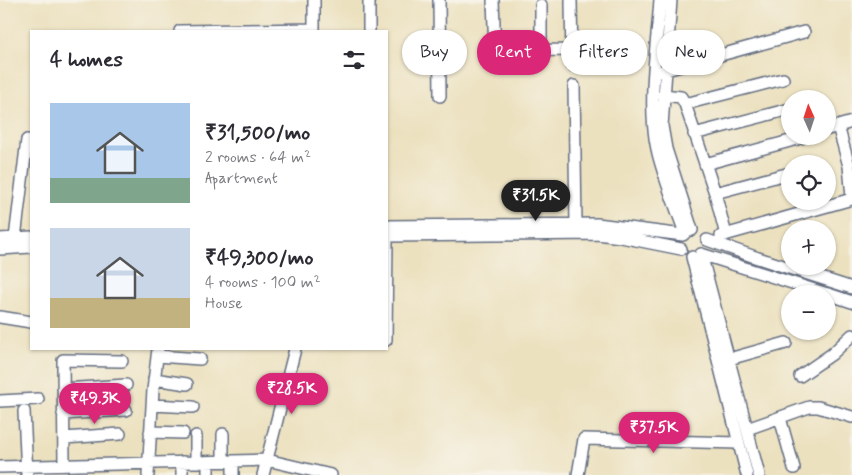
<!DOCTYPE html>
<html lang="en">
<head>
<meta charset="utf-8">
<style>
  body { margin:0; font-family:Mynerve,sans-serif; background:#f7f7f7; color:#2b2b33; height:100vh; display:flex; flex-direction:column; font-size:19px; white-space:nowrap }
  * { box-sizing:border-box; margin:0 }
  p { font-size:16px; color:#7c7c81 }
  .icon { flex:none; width:28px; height:28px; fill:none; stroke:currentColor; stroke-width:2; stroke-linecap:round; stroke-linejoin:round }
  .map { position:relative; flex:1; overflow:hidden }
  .side { position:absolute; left:30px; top:30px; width:358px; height:320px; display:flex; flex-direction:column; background:#fff; border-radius:0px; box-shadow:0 1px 4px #0004 }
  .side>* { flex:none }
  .top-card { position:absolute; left:402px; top:30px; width:374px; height:45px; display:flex; gap:10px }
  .needle { width:32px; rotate:357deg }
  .controls { position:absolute; left:781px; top:90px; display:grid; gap:10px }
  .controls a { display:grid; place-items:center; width:55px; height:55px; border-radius:50%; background:#fff; box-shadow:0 1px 4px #0004; font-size:25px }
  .price { position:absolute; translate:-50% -42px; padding:0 11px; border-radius:18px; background:#db2777; color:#fff; font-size:16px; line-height:32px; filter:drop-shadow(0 1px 2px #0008) }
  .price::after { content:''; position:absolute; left:50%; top:30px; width:15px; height:11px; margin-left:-8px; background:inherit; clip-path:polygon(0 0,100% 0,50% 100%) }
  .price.selected { background:#222; color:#fff }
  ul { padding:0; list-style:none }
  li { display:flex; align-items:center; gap:15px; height:125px; padding:0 20px }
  li span { display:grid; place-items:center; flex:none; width:140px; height:100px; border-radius:0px; color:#555 }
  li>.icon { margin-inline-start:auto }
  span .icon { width:60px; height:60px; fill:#fffc; stroke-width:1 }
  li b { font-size:21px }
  h2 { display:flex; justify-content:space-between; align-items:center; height:60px; padding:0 20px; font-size:21px }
  .chip { padding:0 18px; border-radius:22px; background:#fff; box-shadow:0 1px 4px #0004; font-size:18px; line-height:45px }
  .chip.selected { background:#db2777; color:#fff }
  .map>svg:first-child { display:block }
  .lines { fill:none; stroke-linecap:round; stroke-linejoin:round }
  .minor-casing { stroke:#646d80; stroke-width:14 }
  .minor { stroke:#fff; stroke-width:11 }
</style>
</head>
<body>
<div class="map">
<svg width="852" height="475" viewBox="0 0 852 475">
  <rect width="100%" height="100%" fill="#f7f3e8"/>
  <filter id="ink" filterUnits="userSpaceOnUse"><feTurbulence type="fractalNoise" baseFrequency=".02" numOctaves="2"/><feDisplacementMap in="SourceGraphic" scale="10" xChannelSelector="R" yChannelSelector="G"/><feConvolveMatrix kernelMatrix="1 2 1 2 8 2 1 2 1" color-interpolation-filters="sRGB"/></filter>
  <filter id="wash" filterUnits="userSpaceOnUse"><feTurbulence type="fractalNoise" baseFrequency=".0096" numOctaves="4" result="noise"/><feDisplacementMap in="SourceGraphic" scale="20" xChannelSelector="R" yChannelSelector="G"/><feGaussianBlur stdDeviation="1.12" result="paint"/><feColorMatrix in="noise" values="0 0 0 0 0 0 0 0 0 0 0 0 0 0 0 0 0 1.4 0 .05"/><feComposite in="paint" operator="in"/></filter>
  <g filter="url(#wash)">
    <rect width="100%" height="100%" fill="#ece1bf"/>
  </g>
  <g filter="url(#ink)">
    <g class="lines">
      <!-- minor casing -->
      <g class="minor-casing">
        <path id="minor" d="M369,0V31
          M439,0L440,96
          M493,0L495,51
          M571,0L572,65
          M660,0C657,46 647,104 657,149C663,176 676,207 685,233
          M671,0L662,126L666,149L692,230
          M180,31L314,29
          M314,31V0
          M541,50V5
          M494,68L495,51L572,50
          M659,72L804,32
          M574,86L576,225
          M663,95L681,97L685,104
          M838,126L849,166L852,197
          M828,129L852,122
          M694,134L790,109
          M705,164L801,138
          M715,193L790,173
          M386,226L597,224L683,235
          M726,235L715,193L685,104L783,79
          M386,236L597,234L621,237L681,249
          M721,236L852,199
          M15,238L27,140
          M0,239L31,237
          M707,240L758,258L852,288
          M0,249L31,247
          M701,254L759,475
          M701,254L827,294
          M692,257L747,475
          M828,294L852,302
          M0,317L31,322
          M386,340L387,236
          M157,356L200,359
          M729,359L786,343
          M800,376L832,354L852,335
          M154,379L187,384
          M63,389L126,385
          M0,401L38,399
          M152,405L193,407
          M24,411L27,475
          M63,414L126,410
          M780,418L794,468
          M747,429L809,407H818L852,417
          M150,432L183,433
          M196,436V462
          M64,438L120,434
          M223,461V434
          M64,465L63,360L122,361
          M0,467L267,460L331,475
          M148,475L153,390L158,349
          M182,475V462
          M208,475V462
          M233,475V461
          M263,475L295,349
          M578,475L584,439L738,443"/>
      </g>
      <!-- minor -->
      <use href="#minor" class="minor"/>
    </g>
  </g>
</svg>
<div class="controls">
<a><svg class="needle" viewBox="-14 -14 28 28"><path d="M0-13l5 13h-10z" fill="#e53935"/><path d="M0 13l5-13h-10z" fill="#7c7c81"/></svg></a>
<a><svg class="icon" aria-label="locate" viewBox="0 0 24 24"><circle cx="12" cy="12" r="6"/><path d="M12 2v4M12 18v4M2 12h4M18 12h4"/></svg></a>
<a>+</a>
<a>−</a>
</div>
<b class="price selected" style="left:536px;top:222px">₹31.5K</b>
<b class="price" style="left:292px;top:415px">₹28.5K</b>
<b class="price" style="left:95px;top:425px">₹49.3K</b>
<b class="price" style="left:654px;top:454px">₹37.5K</b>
<div class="top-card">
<a class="chip">Buy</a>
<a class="chip selected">Rent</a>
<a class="chip">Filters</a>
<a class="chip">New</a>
</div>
<section class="side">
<h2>4 homes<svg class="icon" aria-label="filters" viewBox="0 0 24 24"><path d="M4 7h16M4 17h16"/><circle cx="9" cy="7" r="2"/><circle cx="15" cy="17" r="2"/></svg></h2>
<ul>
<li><span style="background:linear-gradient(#a9c7e8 75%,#7fa58c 0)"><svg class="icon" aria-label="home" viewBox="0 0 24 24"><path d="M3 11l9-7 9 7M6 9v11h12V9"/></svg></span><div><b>₹31,500/mo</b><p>2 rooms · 64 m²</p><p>Apartment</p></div></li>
<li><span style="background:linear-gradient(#c9d6e8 70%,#c2b280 0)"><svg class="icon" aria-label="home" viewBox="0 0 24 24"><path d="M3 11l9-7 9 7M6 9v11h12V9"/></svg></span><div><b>₹49,300/mo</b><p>4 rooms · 100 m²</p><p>House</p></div></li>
</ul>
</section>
</div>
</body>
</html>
